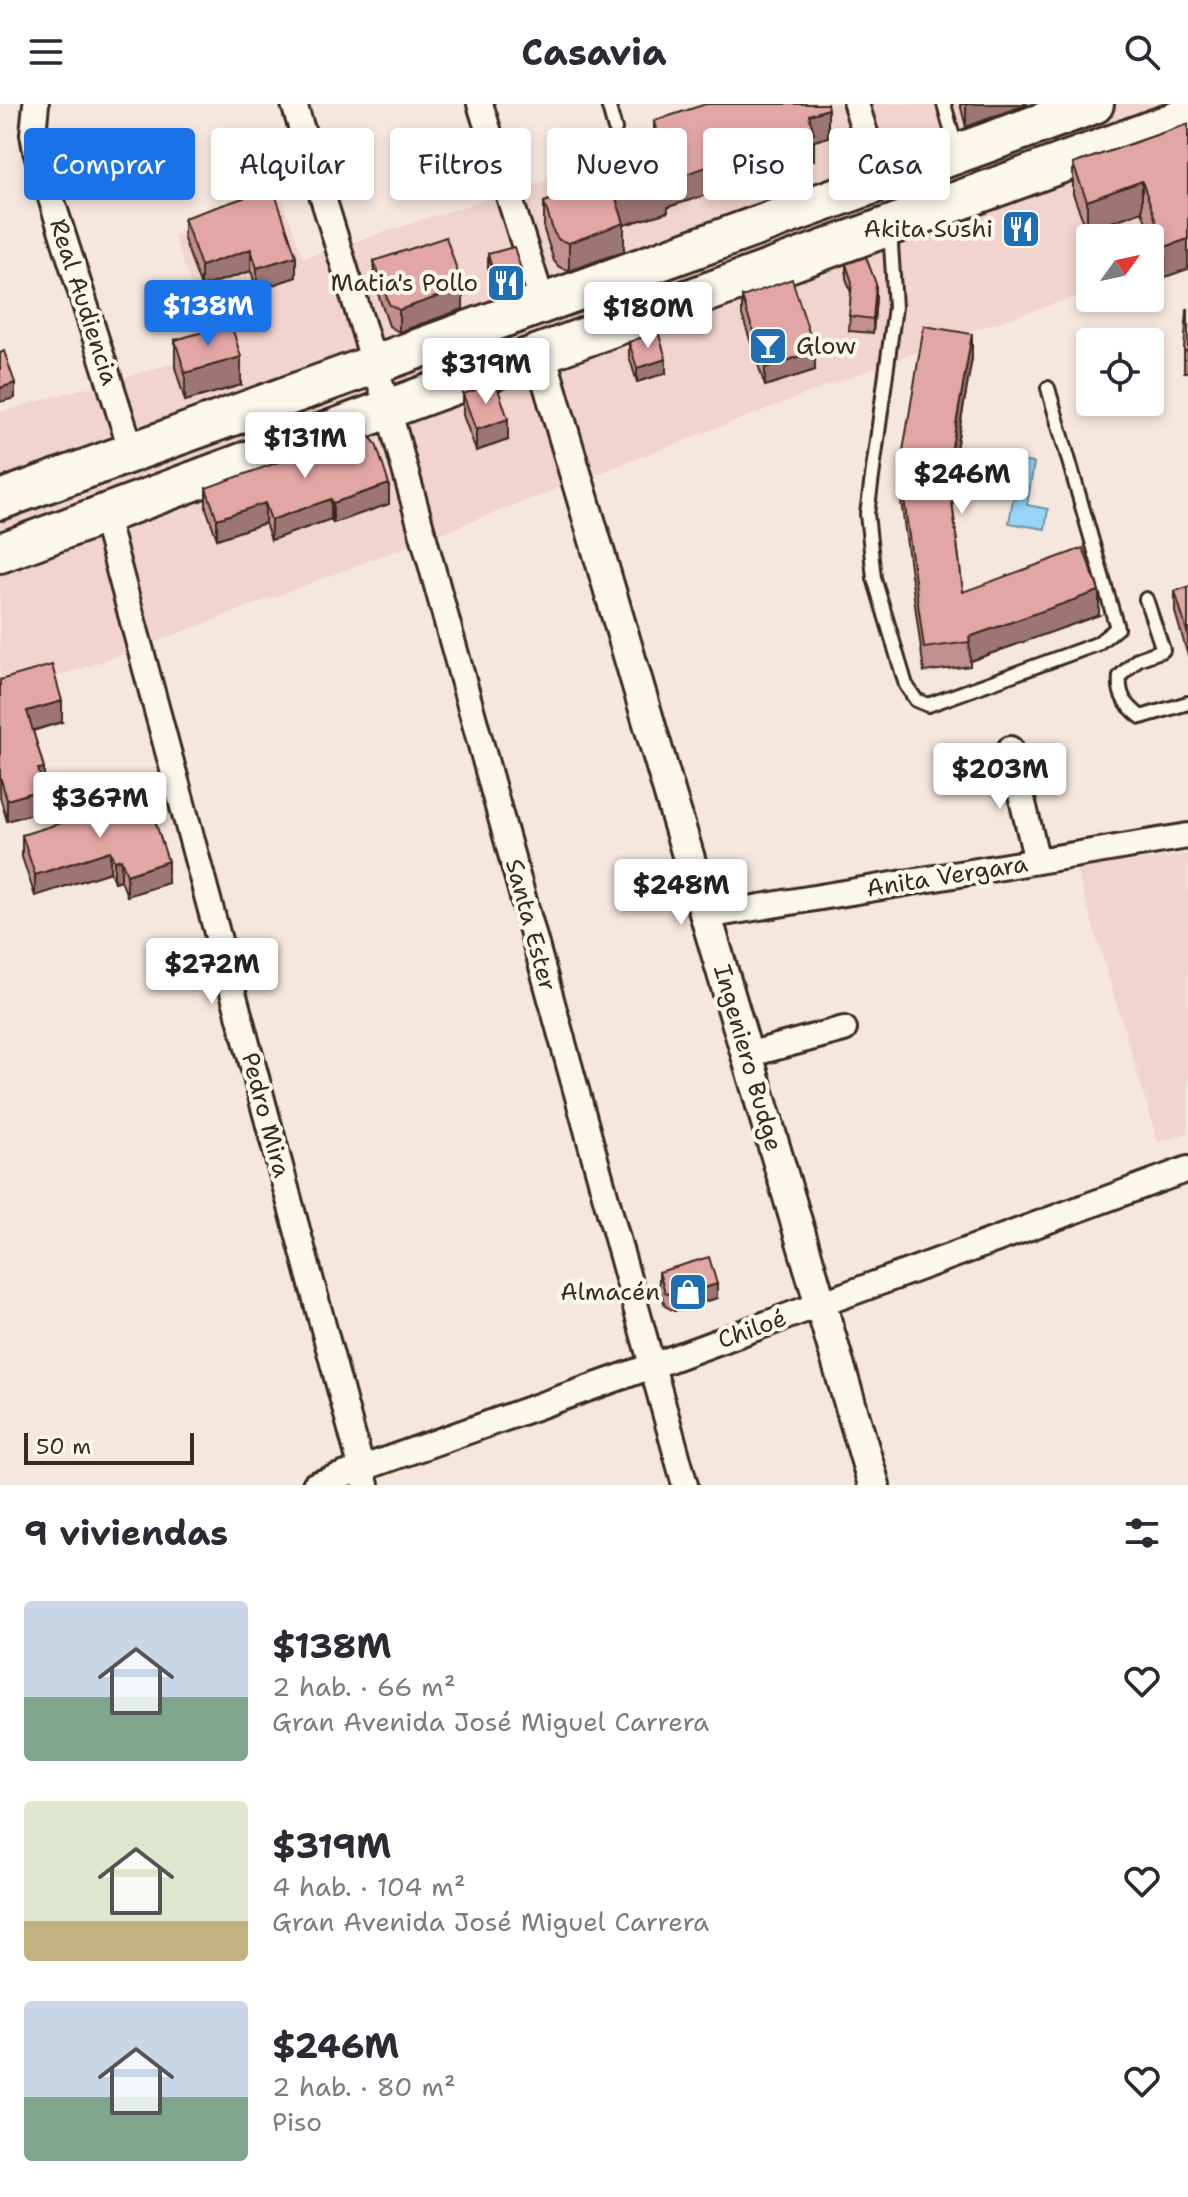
<!DOCTYPE html>
<html lang="es">
<head>
<meta charset="utf-8">
<style>
  body { margin:0; font-family:"Shantell Sans",sans-serif; background:#f7f7f7; color:#2b2b33; height:100vh; display:flex; flex-direction:column; font-size:30px; white-space:nowrap }
  * { box-sizing:border-box; margin:0 }
  p { font-size:26px; color:#7c7c81 }
  .icon { flex:none; width:44px; height:44px; fill:none; stroke:currentColor; stroke-width:2; stroke-linecap:round; stroke-linejoin:round }
  .map { position:relative; height:1381px; overflow:hidden }
  .drawer { display:flex; flex-direction:column; background:#fff; flex:1 }
  .drawer>* { flex:none }
  .top-card { position:absolute; left:24px; top:24px; width:1140px; height:72px; display:flex; gap:16px }
  .needle { width:52px; rotate:57deg }
  .fabs { position:absolute; left:1076px; top:120px; display:grid; gap:16px }
  .fabs a { display:grid; place-items:center; width:88px; height:88px; border-radius:8px; background:#fff; box-shadow:0 4px 12px #0003; font-size:40px }
  .scale { position:absolute; left:24px; bottom:20px; width:170px; box-sizing:border-box; padding-left:8px; border:4px solid #3b2a1e; border-top:0; font-size:22px; line-height:28px; white-space:nowrap; color:#3b2a1e; -webkit-text-stroke:6px #fbf7ec; paint-order:stroke }
  .price { position:absolute; translate:-50% -68px; padding:0 18px; border-radius:8px; background:#fff; color:#222; font-size:26px; line-height:52px; filter:drop-shadow(0 2px 4px #0008) }
  .price::after { content:''; position:absolute; left:50%; top:48px; width:24px; height:18px; margin-left:-12px; background:inherit; clip-path:polygon(0 0,100% 0,50% 100%) }
  .price.selected { background:#1a73e8; color:#fff }
  ul { padding:0; list-style:none }
  li { display:flex; align-items:center; gap:24px; height:200px; padding:0 24px }
  li span { display:grid; place-items:center; flex:none; width:224px; height:160px; border-radius:8px; color:#555 }
  li>.icon { margin-inline-start:auto }
  span .icon { width:96px; height:96px; fill:#fffc; stroke-width:1 }
  li b { font-size:34px }
  h2 { display:flex; justify-content:space-between; align-items:center; height:96px; padding:0 24px; font-size:34px }
  .chip { padding:0 28px; border-radius:8px; background:#fff; box-shadow:0 4px 12px #0003; font-size:28px; line-height:72px }
  .chip.selected { background:#1a73e8; color:#fff }
  header { display:flex; justify-content:space-between; align-items:center; height:104px; padding:0 24px; background:#fff; font-size:36px; font-weight:700 }
  .map>svg:first-child { display:block }
  .built { fill:#f0d4cd }
  .water { fill:#96d5f7; stroke:#7291a0; stroke-width:2 }
  .lines { fill:none; stroke-linecap:round; stroke-linejoin:round }
  .service-casing { stroke:#3b2a1e; stroke-width:18 }
  .minor-casing { stroke:#3b2a1e; stroke-width:30 }
  .tertiary-casing { stroke:#3b2a1e; stroke-width:36 }
  .primary-casing { stroke:#3b2a1e; stroke-width:44 }
  .service { stroke:#fbf7ec; stroke-width:12 }
  .minor { stroke:#fbf7ec; stroke-width:24 }
  .tertiary { stroke:#fbf7ec; stroke-width:30 }
  .primary { stroke:#fbf7ec; stroke-width:38 }
  .wall { fill:#c2908e; stroke:#3b2a1e; stroke-width:2 }
  .shaded-wall { fill:#9e7574; stroke:#3b2a1e; stroke-width:2 }
  .building { fill:#e2a7a5; stroke:#3b2a1e; stroke-width:2 }
  .labels { text-anchor:middle; stroke-width:8; stroke-linejoin:round; paint-order:stroke }
  .poi-label { font-size:24px; fill:#3b2a1e; stroke:#fbf7ec; text-anchor:end }
  .street-label { font-size:24px; fill:#3b2a1e; stroke:#fbf7ec }
</style>
</head>
<body>
<header><svg class="icon" aria-label="menu" viewBox="0 0 24 24"><path d="M4 6h16M4 12h16M4 18h16"/></svg>Casavia<svg class="icon" aria-label="search" viewBox="0 0 24 24"><circle cx="10" cy="10" r="6"/><path d="M15 15l6 6"/></svg></header>
<div class="map">
<svg width="1188" height="1381" viewBox="0 0 1188 1381">
  <rect width="100%" height="100%" fill="#f6e7de"/>
  <filter id="ink" filterUnits="userSpaceOnUse"><feTurbulence type="fractalNoise" baseFrequency=".0125" numOctaves="2"/><feDisplacementMap in="SourceGraphic" scale="16" xChannelSelector="R" yChannelSelector="G"/><feConvolveMatrix kernelMatrix="1 2 1 2 8 2 1 2 1" color-interpolation-filters="sRGB"/></filter>
  <g filter="url(#ink)">
    <!-- built -->
    <path class="built" d="M785,0H1188V156L1150,169V134H1090V188L974,226L132,547L0,592V308L214,248L174,132L283,96L303,154Z
      M1188,750V1029L1158,1038L1076,765Z"/>
    <!-- water -->
    <path class="water" d="M1019,357L1034,359L1027,401L1048,405L1045,425L1009,419Z"/>
    <g class="lines">
      <!-- service casing -->
      <g class="service-casing">
        <path id="service" d="M608,0L615,25
          M944,0L957,47
          M890,125L895,203L867,410L874,474L906,581L916,596L928,601L1097,540L1117,524L1048,284
          M1146,495L1163,546L1138,555L1120,572C1118,592 1126,601 1141,613L1188,599"/>
      </g>
      <!-- minor casing -->
      <g class="minor-casing">
        <path id="minor" d="M36,0L33,30L36,47L132,348
          M294,0L388,304L685,1381
          M480,0L543,200
          M856,0L880,78
          M104,410L366,1381
          M1010,645L1037,757
          M706,812L1188,732
          M747,951L844,925
          M315,1381L652,1262L1188,1065"/>
      </g>
      <!-- tertiary casing -->
      <g class="tertiary-casing">
        <path id="tertiary" d="M540,250L874,1381"/>
      </g>
      <!-- primary casing -->
      <g class="primary-casing">
        <path id="primary" d="M0,396L1094,0
          M0,449C395,301 791,157 1188,13"/>
      </g>
      <!-- service -->
      <use href="#service" class="service"/>
      <!-- minor -->
      <use href="#minor" class="minor"/>
      <!-- tertiary -->
      <use href="#tertiary" class="tertiary"/>
      <!-- primary -->
      <use href="#primary" class="primary"/>
    </g>
    <!-- wall -->
    <path class="wall" d="M960,0H1028L966,23Z
      M654,17L828,33L814,37V56L668,103V108L624,121V147L569,167L559,163L554,157L544,126V98L623,73V54L654,44Z
      M1188,20L1165,173L1142,107L1087,127L1073,90V60Z
      M273,84L296,173L257,186L251,167L201,183L184,135V114Z
      M488,150L521,180L520,184L496,193L488,164Z
      M374,157L463,205L399,228L389,222L374,178Z
      M846,160L876,194L873,229L849,227L851,189L846,174Z
      M742,193L815,266L765,282L742,211Z
      M1188,206V268H1184V247Z
      M175,236L241,281L185,297L175,263Z
      M629,238L666,269L637,278L629,252Z
      M972,254L950,380L963,488L1099,511L970,557V562L924,568L900,389V365Z
      M463,290L508,336L476,347L463,311Z
      M206,384L389,400L333,419L331,415L271,436L265,419L217,435L206,404Z
      M1188,483V552L1175,508V487Z
      M0,576L62,618L33,627L44,664V706L7,717L0,693Z
      M124,706L168,779L127,792L121,776L114,778L110,768L35,792L22,753V731Z
      M659,1168L717,1194L674,1207L665,1202L659,1182Z"/>
    <!-- shaded-wall -->
    <path class="shaded-wall" d="M966,0H1028L966,23Z
      M828,5V33L814,37V56L668,103V108L624,121V147L569,167V139L616,95L666,76L809,11Z
      M1142,77V107L1087,127V97Z
      M1188,135V165L1165,173V143Z
      M251,145V167L201,183V162Z
      M296,152V173L257,186V164Z
      M521,165L520,184L496,193V179Z
      M876,180V194L873,229V215Z
      M463,184V205L399,228V206Z
      M972,230V254L948,389V365Z
      M815,247V266L765,282V264Z
      M241,253V281L185,297V269Z
      M666,255V269L637,278V264Z
      M15,279V294L0,298V284Z
      M508,315V336L476,347V326Z
      M389,380V400L333,419V399Z
      M331,395V415L271,436V416Z
      M265,399V419L217,435V415Z
      M1099,487V511L970,557L969,533Z
      M62,597V618L27,628V607Z
      M44,664V685L38,665Z
      M44,685V706L7,717V696Z
      M110,747V768L35,792V771Z
      M121,755V776L114,778V757Z
      M168,757V779L127,792V771Z
      M717,1180V1194L674,1207V1193Z"/>
    <!-- building -->
    <path class="building" d="M706,0H827L828,5L809,11L814,29L666,76L668,80L616,95L624,119L569,139L559,136L554,129L544,98L628,72L623,54L662,42L654,17Z
      M1188,20V135L1165,143L1142,77L1087,97L1073,60Z
      M273,84L296,152L257,164L251,145L201,162L184,114Z
      M446,133L463,184L399,206L389,200L374,157Z
      M514,143L521,165L520,170L496,179L488,150Z
      M866,153L876,180L873,215L849,212L852,178L846,160Z
      M792,175L815,247L765,264L742,193Z
      M1187,206H1188V247H1184Z
      M231,220L241,253L185,269L175,236Z
      M924,222L972,230L948,365L963,488L1083,444L1099,487L969,533L970,538L924,544L900,365Z
      M658,227L666,255L637,264L629,238Z
      M4,247L15,279L0,284V249Z
      M496,279L508,315L476,326L463,290Z
      M365,327L376,340L389,380L333,399L331,395L271,416L265,399L217,415L206,384Z
      M1188,483V531L1175,487Z
      M52,561L62,597L27,607L44,664L38,665L44,685L7,696L0,672V576Z
      M149,698L168,757L127,771L121,755L114,757L110,747L35,771L22,731L122,700L124,706Z
      M709,1153L717,1180L674,1193L665,1188L659,1168Z"/>
  </g>
  <!-- icons -->
  <defs>
    <g id="restaurant-square" transform="scale(2)"><rect x="-9" y="-9" width="18" height="18" rx="4" fill="#1f6fb2" stroke="#fbf7ec"/><path d="M-5-6h1v4h1v-4h1v4h1v-4h1v5L-1.5 .5V6h-2V.5L-5-1ZM5-6V6H3V1.5H1.5Q1.5-4 5-6Z" fill="#fff"/></g>
    <g id="bar-square" transform="scale(2)"><rect x="-9" y="-9" width="18" height="18" rx="4" fill="#1f6fb2" stroke="#fbf7ec"/><path d="M-6-5H6L.8 .8V4.5H3.5V6h-7V4.5H-.8V.8Z" fill="#fff"/></g>
    <g id="shop-square" transform="scale(2)"><rect x="-9" y="-9" width="18" height="18" rx="4" fill="#1f6fb2" stroke="#fbf7ec"/><path d="M-5-2.5h2.3a2.7 3.5 0 0 1 5.4 0H5L5.5 6h-11ZM-1.5-2.5h3a1.5 2.3 0 0 0-3 0Z" fill="#fff"/></g>
  </defs>
  <g fill-rule="evenodd">
    <use href="#restaurant-square" x="1021" y="125"/>
    <use href="#restaurant-square" x="506" y="179"/>
    <use href="#bar-square" x="768" y="242"/>
    <use href="#shop-square" x="688" y="1188"/>
  </g>
  <g class="labels">
    <!-- poi labels -->
    <g class="poi-label">
      <text x="993" y="133">Akita Sushi</text>
      <text x="478" y="187">Matia's Pollo</text>
      <text x="796" y="250" text-anchor="start">Glow</text>
      <text x="660" y="1196">Almacén</text>
    </g>
    <!-- street labels -->
    <g class="street-label">
      <text transform="translate(84 198) rotate(72)" y="8">Real Audiencia</text>
      <text transform="translate(947 772) rotate(-9)" y="8">Anita Vergara</text>
      <text transform="translate(531 821) rotate(75)" y="8">Santa Ester</text>
      <text transform="translate(748 954) rotate(74)" y="8">Ingeniero Budge</text>
      <text transform="translate(266 1011) rotate(75)" y="8">Pedro Mira</text>
      <text transform="translate(752 1225) rotate(-20)" y="8">Chiloé</text>
    </g>
  </g>
</svg>
<div class="fabs">
<a><svg class="needle" viewBox="-14 -14 28 28"><path d="M0-13l5 13h-10z" fill="#e53935"/><path d="M0 13l5-13h-10z" fill="#7c7c81"/></svg></a>
<a><svg class="icon" aria-label="locate" viewBox="0 0 24 24"><circle cx="12" cy="12" r="6"/><path d="M12 2v4M12 18v4M2 12h4M18 12h4"/></svg></a>
</div>
<div class="scale">50 m</div>
<b class="price selected" style="left:208px;top:244px">$138M</b>
<b class="price" style="left:648px;top:246px">$180M</b>
<b class="price" style="left:486px;top:302px">$319M</b>
<b class="price" style="left:305px;top:376px">$131M</b>
<b class="price" style="left:962px;top:412px">$246M</b>
<b class="price" style="left:1000px;top:707px">$203M</b>
<b class="price" style="left:100px;top:736px">$367M</b>
<b class="price" style="left:681px;top:823px">$248M</b>
<b class="price" style="left:212px;top:902px">$272M</b>
<div class="top-card">
<a class="chip selected">Comprar</a>
<a class="chip">Alquilar</a>
<a class="chip">Filtros</a>
<a class="chip">Nuevo</a>
<a class="chip">Piso</a>
<a class="chip">Casa</a>
</div>
</div>
<section class="drawer">
<h2>9 viviendas<svg class="icon" aria-label="filters" viewBox="0 0 24 24"><path d="M4 7h16M4 17h16"/><circle cx="9" cy="7" r="2"/><circle cx="15" cy="17" r="2"/></svg></h2>
<ul>
<li><span style="background:linear-gradient(#c9d6e8 60%,#7fa58c 0)"><svg class="icon" aria-label="home" viewBox="0 0 24 24"><path d="M3 11l9-7 9 7M6 9v11h12V9"/></svg></span><div><b>$138M</b><p>2 hab. · 66 m²</p><p>Gran Avenida José Miguel Carrera</p></div><svg class="icon" aria-label="heart" viewBox="0 0 24 24"><path d="M12 20l-8-8c-3-5 5-10 8-4 3-6 11-1 8 4z"/></svg></li>
<li><span style="background:linear-gradient(#dfe7d0 75%,#c2b280 0)"><svg class="icon" aria-label="home" viewBox="0 0 24 24"><path d="M3 11l9-7 9 7M6 9v11h12V9"/></svg></span><div><b>$319M</b><p>4 hab. · 104 m²</p><p>Gran Avenida José Miguel Carrera</p></div><svg class="icon" aria-label="heart" viewBox="0 0 24 24"><path d="M12 20l-8-8c-3-5 5-10 8-4 3-6 11-1 8 4z"/></svg></li>
<li><span style="background:linear-gradient(#c9d6e8 60%,#7fa58c 0)"><svg class="icon" aria-label="home" viewBox="0 0 24 24"><path d="M3 11l9-7 9 7M6 9v11h12V9"/></svg></span><div><b>$246M</b><p>2 hab. · 80 m²</p><p>Piso</p></div><svg class="icon" aria-label="heart" viewBox="0 0 24 24"><path d="M12 20l-8-8c-3-5 5-10 8-4 3-6 11-1 8 4z"/></svg></li>
</ul>
</section>
</body>
</html>
